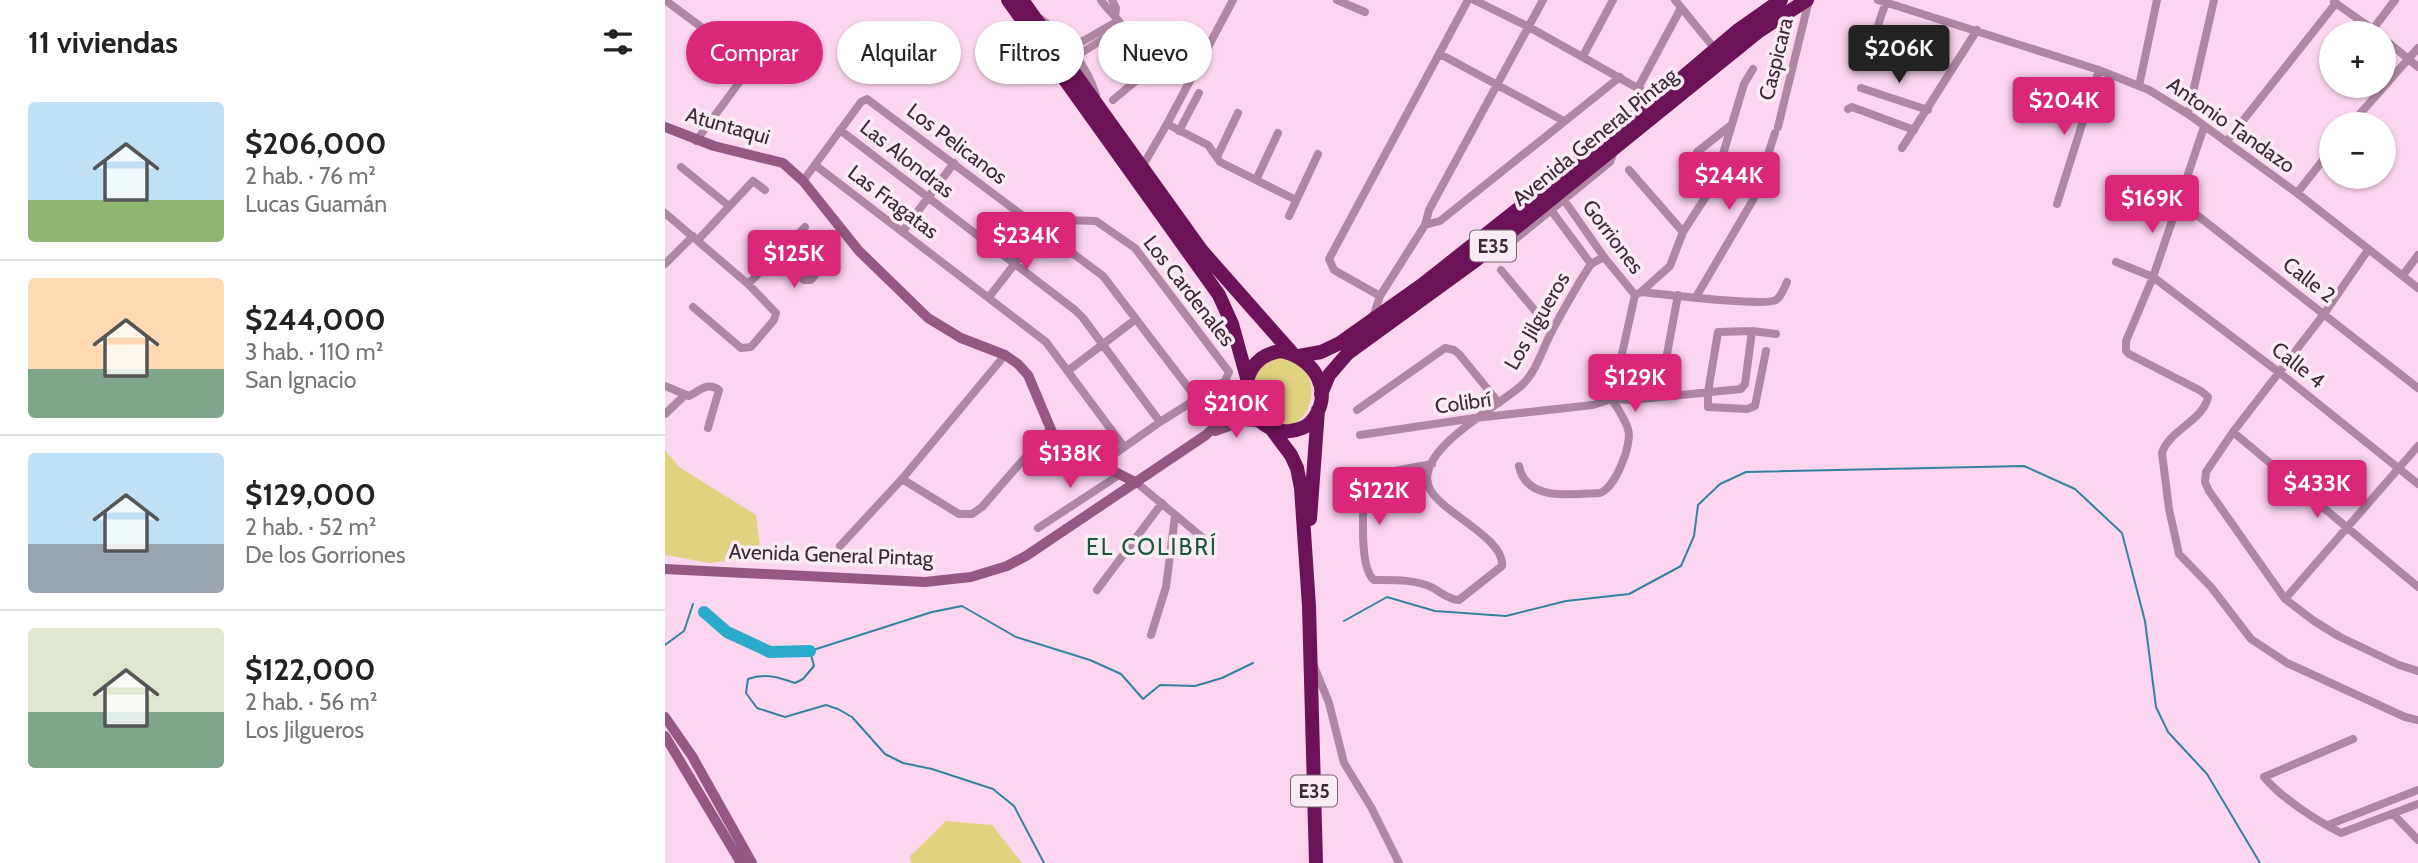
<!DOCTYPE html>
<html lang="es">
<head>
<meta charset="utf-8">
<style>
  body { margin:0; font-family:Cabin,sans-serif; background:#f2f2f2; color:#222; height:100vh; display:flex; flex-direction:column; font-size:26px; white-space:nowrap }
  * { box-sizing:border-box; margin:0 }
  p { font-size:23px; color:#767676 }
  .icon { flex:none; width:38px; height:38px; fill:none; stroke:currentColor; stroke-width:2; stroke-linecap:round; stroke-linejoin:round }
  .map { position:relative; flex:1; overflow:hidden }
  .sheet { display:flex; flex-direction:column; background:#fff; width:665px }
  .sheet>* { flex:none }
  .hud { position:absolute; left:21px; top:21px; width:665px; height:63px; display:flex; gap:14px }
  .fabs { position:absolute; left:1654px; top:21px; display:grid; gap:14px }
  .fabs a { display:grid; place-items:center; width:77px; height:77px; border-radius:50%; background:#fff; box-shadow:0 2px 5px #0004; font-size:35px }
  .price { position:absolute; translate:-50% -60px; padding:0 16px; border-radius:7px; background:#db2777; color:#fff; font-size:23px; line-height:46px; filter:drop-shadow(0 2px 4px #0008) }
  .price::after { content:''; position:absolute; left:50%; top:42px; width:21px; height:16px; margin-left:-10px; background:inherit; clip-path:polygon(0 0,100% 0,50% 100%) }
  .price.selected { background:#222; color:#fff }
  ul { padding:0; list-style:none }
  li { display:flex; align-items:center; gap:21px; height:175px; padding:0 28px }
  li+li { border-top:2px solid #e0e0e0 }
  li span { display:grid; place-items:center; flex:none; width:196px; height:140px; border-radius:7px; color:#555 }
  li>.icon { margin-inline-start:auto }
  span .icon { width:84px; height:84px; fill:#fffc; stroke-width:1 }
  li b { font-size:30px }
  h2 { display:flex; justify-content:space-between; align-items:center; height:84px; padding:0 28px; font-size:30px }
  .pill { padding:0 24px; border-radius:32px; background:#fff; box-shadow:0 2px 5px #0004; font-size:24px; line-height:63px }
  .pill.selected { background:#db2777; color:#fff }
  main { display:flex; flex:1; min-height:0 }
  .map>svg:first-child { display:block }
  .green { fill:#e1d280 }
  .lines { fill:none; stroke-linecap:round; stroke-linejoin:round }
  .stream { stroke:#31839f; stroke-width:2 }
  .river { stroke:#2babcb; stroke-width:12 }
  .street { stroke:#b086a2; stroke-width:8 }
  .secondary { stroke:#955882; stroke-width:10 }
  .highway { stroke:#6c1258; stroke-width:14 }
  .labels { text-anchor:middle; stroke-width:7; stroke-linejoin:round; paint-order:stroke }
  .shield { fill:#f9ecf4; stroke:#766270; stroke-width:2 }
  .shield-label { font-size:19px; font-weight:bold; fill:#3e2737 }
  .street-label { font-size:21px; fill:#3e2737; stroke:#f9ecf4 }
  .neighbourhood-label { font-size:23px; letter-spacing:2px; fill:#1a583b; stroke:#f9ecf4 }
</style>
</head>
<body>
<main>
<section class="sheet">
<h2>11 viviendas<svg class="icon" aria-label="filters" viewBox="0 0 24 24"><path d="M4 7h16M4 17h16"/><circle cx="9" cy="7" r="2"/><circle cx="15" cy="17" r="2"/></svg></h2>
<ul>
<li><span style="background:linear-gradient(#bfe0f5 70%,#8fb573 0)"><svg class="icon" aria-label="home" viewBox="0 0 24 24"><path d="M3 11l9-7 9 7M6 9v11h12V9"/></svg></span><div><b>$206,000</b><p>2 hab. · 76 m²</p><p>Lucas Guamán</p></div></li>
<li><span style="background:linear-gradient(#ffd9b3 65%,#7fa58c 0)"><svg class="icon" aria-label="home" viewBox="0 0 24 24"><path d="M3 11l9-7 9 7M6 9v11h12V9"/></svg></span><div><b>$244,000</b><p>3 hab. · 110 m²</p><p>San Ignacio</p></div></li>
<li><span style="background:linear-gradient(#bfe0f5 65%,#9aa5b1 0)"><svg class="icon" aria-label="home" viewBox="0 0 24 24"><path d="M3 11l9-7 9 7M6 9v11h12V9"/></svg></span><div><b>$129,000</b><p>2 hab. · 52 m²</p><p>De los Gorriones</p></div></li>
<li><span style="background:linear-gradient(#dfe7d0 60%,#7fa58c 0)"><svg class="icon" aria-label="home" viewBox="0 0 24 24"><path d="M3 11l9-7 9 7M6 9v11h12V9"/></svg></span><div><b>$122,000</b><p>2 hab. · 56 m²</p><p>Los Jilgueros</p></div></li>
</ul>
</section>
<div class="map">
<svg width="1753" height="863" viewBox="0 0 1753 863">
  <rect width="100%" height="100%" fill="#fcd6ef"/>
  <!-- green -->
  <path class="green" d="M609,357C675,360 643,454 600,416C588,405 583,385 592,371C596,366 603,362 609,357Z
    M0,450L14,467L91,515L96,556L45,563L0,555Z
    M281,821L327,825L357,863H246L245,856Z"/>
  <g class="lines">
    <!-- stream -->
    <path class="stream" d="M679,621L722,597L770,611L841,616L901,601L964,594L1016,566L1029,536L1033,505L1055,484L1081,472L1359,466L1410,489L1457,533L1480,621L1491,707L1503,732L1542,774L1595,863
      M0,645L19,631L28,604
      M379,863L349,806L328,789L267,769L238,763L220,754L187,717L173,709L161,705L120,717L92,708L81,693L83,679C101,673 113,677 130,683L138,679L149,666L145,651L267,612L297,606L351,637L425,660L456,674L478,699L495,685L530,686L557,678L588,663"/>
    <!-- river -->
    <path class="river" d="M39,612L62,632L105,652L145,651"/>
    <!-- street -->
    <path class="street" d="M0,0L87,65L31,141
      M436,0C443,12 458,20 459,34L477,60L484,65
      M447,0L451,8L450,16
      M672,0L700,12
      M809,0L864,27L992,99
      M1010,0L1050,49
      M1213,0L1434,70L1484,90L1523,114L1632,193L1753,288
      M1669,2L1713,33
      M376,19C399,34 423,69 431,95
      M1708,29L1730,0
      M1211,31L1221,2
      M1718,38L1753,67
      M406,48L453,21
      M775,54L899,121
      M918,56L948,0
      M410,57L449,32L453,21
      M1474,86L1492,0
      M973,88L1016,8
      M1196,88L1263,110
      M448,100L485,69V57L466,30L459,29
      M1183,109L1187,107L1249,130
      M1523,114L1549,0
      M502,124L543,145L555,162L631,200
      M1686,124L1753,48
      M1113,127L1144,0
      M1539,127L1488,277L1461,341V351L1464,354L1536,391L1543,397C1538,421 1504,430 1497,453L1504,509L1514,554L1546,587L1586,639L1622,663L1740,717L1753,720
      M175,130L410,310L418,318L495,422
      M514,131L534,93
      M1561,142L1671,3
      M1237,148L1312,30
      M1031,156L1032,152L1065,126
      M552,157L573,113
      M150,165L381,342L459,447
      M16,167L64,206
      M477,167L502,124L568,0
      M964,170L1018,232
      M591,180L613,133
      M138,181L196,102L202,99L438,276L532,399
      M1632,193L1666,150
      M899,200L939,257L970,295
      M1514,201L1753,388
      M1392,204L1434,70
      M886,210L926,264
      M0,213L83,284L140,227
      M624,216L653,154
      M760,225L775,221L955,77
      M238,231L289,163
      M33,240L88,181L100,190
      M1703,250L1659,314L1568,432L1541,472L1540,482L1544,491L1620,599L1649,621L1675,637L1734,665L1753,671
      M822,253L837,250L945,162L949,152
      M111,255L139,280H146L151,274
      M1451,262L1488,277L1615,373L1753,484
      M0,264L28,236
      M836,270L887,331
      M1738,275L1753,255
      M976,292C997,294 1098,307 1111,300C1117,296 1119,288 1122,282
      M970,295L976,292L1005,266L1018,232L1049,184L1079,84L1088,69
      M715,296L669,270L664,259L803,0
      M324,297L376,230L397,220L431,221L470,248L564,372L560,381L495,422L434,465
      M1031,297L1088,200L1110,133
      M28,307L76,348L86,347L109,320L111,313L83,284
      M708,317L715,296L760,225L764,210L878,0
      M1101,351L1090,406L1082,409L1043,407V392L1053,332L1087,331L1111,334
      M404,370L471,319
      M0,386L24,396C34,391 43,381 54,390L43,428
      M994,397L1013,295
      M692,410L780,348L789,350L794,354L834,403
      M0,414L19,396
      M1568,432L1753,587
      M695,435L810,418L928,405L947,399L966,400L1076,389L1080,384L1087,331
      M767,464L702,476L699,483C699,504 693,567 709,580C727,580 751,579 768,588C777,593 783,599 794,600L837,566C840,539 780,514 766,491C742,453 836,405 857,385C872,371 878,347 888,329C900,307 912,285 926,264L939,257
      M854,466C861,502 907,494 935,493C950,488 968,444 963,429C960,419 952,408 947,399L970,295
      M237,479L294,514H307L317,507L385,429
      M472,483L544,543
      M373,528L454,475
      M175,546L237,479L340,355
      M432,590L497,503
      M1620,599L1753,446
      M486,635L501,587L510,516
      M649,666L664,703L679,763L706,807L734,863
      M1688,739L1599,777C1615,797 1652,821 1676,833L1753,804
      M1728,814L1753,840
      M1663,825L1753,790"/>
    <!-- secondary -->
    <path class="secondary" d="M0,127L49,146L118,163L138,181L194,251L263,318L296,338L340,355L353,364L363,375L390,439L396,445L472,483
      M550,431L579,421L598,423
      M0,569L260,582L306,577L342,566L361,556L541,435L565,412L580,388
      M0,717L27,756L87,863
      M0,736L76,863"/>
    <!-- highway -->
    <path class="highway" d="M343,0L554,295L567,324L582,378
      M357,0L537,251L627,353
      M615,351C649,356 672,394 645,423C640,428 633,430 625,431C577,435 562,360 615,351Z
      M634,356L656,352L675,343L757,285L992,99L1072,31L1116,0
      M656,394L664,375L683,353L811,260L1094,31L1142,0
      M605,427L626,455L632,468L636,488L644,606L651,863
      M645,519L653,410"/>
  </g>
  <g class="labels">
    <!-- shield labels -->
    <g class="shield">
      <rect x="805" y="230.5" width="46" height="31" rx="5"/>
      <rect x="626" y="775.5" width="46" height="31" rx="5"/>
    </g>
    <g class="shield-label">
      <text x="828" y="253">E35</text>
      <text x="649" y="798">E35</text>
    </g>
    <!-- street labels -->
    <g class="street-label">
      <text transform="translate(1111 59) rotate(-76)" y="7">Caspicara</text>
      <text transform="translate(1566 125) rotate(35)" y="7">Antonio Tandazo</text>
      <text transform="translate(63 126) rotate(16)" y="7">Atuntaqui</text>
      <text transform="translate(930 137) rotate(-39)" y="7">Avenida General Pintag</text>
      <text transform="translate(292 144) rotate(37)" y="7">Los Pelicanos</text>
      <text transform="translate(242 159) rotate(38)" y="7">Las Alondras</text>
      <text transform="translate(228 202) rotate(37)" y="7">Las Fragatas</text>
      <text transform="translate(948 237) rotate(53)" y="7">Gorriones</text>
      <text transform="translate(1644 280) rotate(38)" y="7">Calle 2</text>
      <text transform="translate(524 291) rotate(52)" y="7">Los Cardenales</text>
      <text transform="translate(872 321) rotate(-60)" y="7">Los Jilgueros</text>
      <text transform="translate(1633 365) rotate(38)" y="7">Calle 4</text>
      <text transform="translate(798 403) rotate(-8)" y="7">Colibrí</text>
      <text transform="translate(166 555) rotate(2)" y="7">Avenida General Pintag</text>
    </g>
    <!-- neighbourhood labels -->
    <g class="neighbourhood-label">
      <text x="487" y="555">EL COLIBRÍ</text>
    </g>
  </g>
</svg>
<div class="fabs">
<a>+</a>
<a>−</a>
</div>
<b class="price selected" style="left:1234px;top:85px">$206K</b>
<b class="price" style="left:1399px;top:137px">$204K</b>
<b class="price" style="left:1064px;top:212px">$244K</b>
<b class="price" style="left:1487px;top:235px">$169K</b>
<b class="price" style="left:361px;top:272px">$234K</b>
<b class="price" style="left:129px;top:290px">$125K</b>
<b class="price" style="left:970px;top:414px">$129K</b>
<b class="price" style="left:571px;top:440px">$210K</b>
<b class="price" style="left:405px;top:490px">$138K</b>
<b class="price" style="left:1652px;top:520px">$433K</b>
<b class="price" style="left:714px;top:527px">$122K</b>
<div class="hud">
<a class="pill selected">Comprar</a>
<a class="pill">Alquilar</a>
<a class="pill">Filtros</a>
<a class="pill">Nuevo</a>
</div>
</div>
</main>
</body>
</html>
